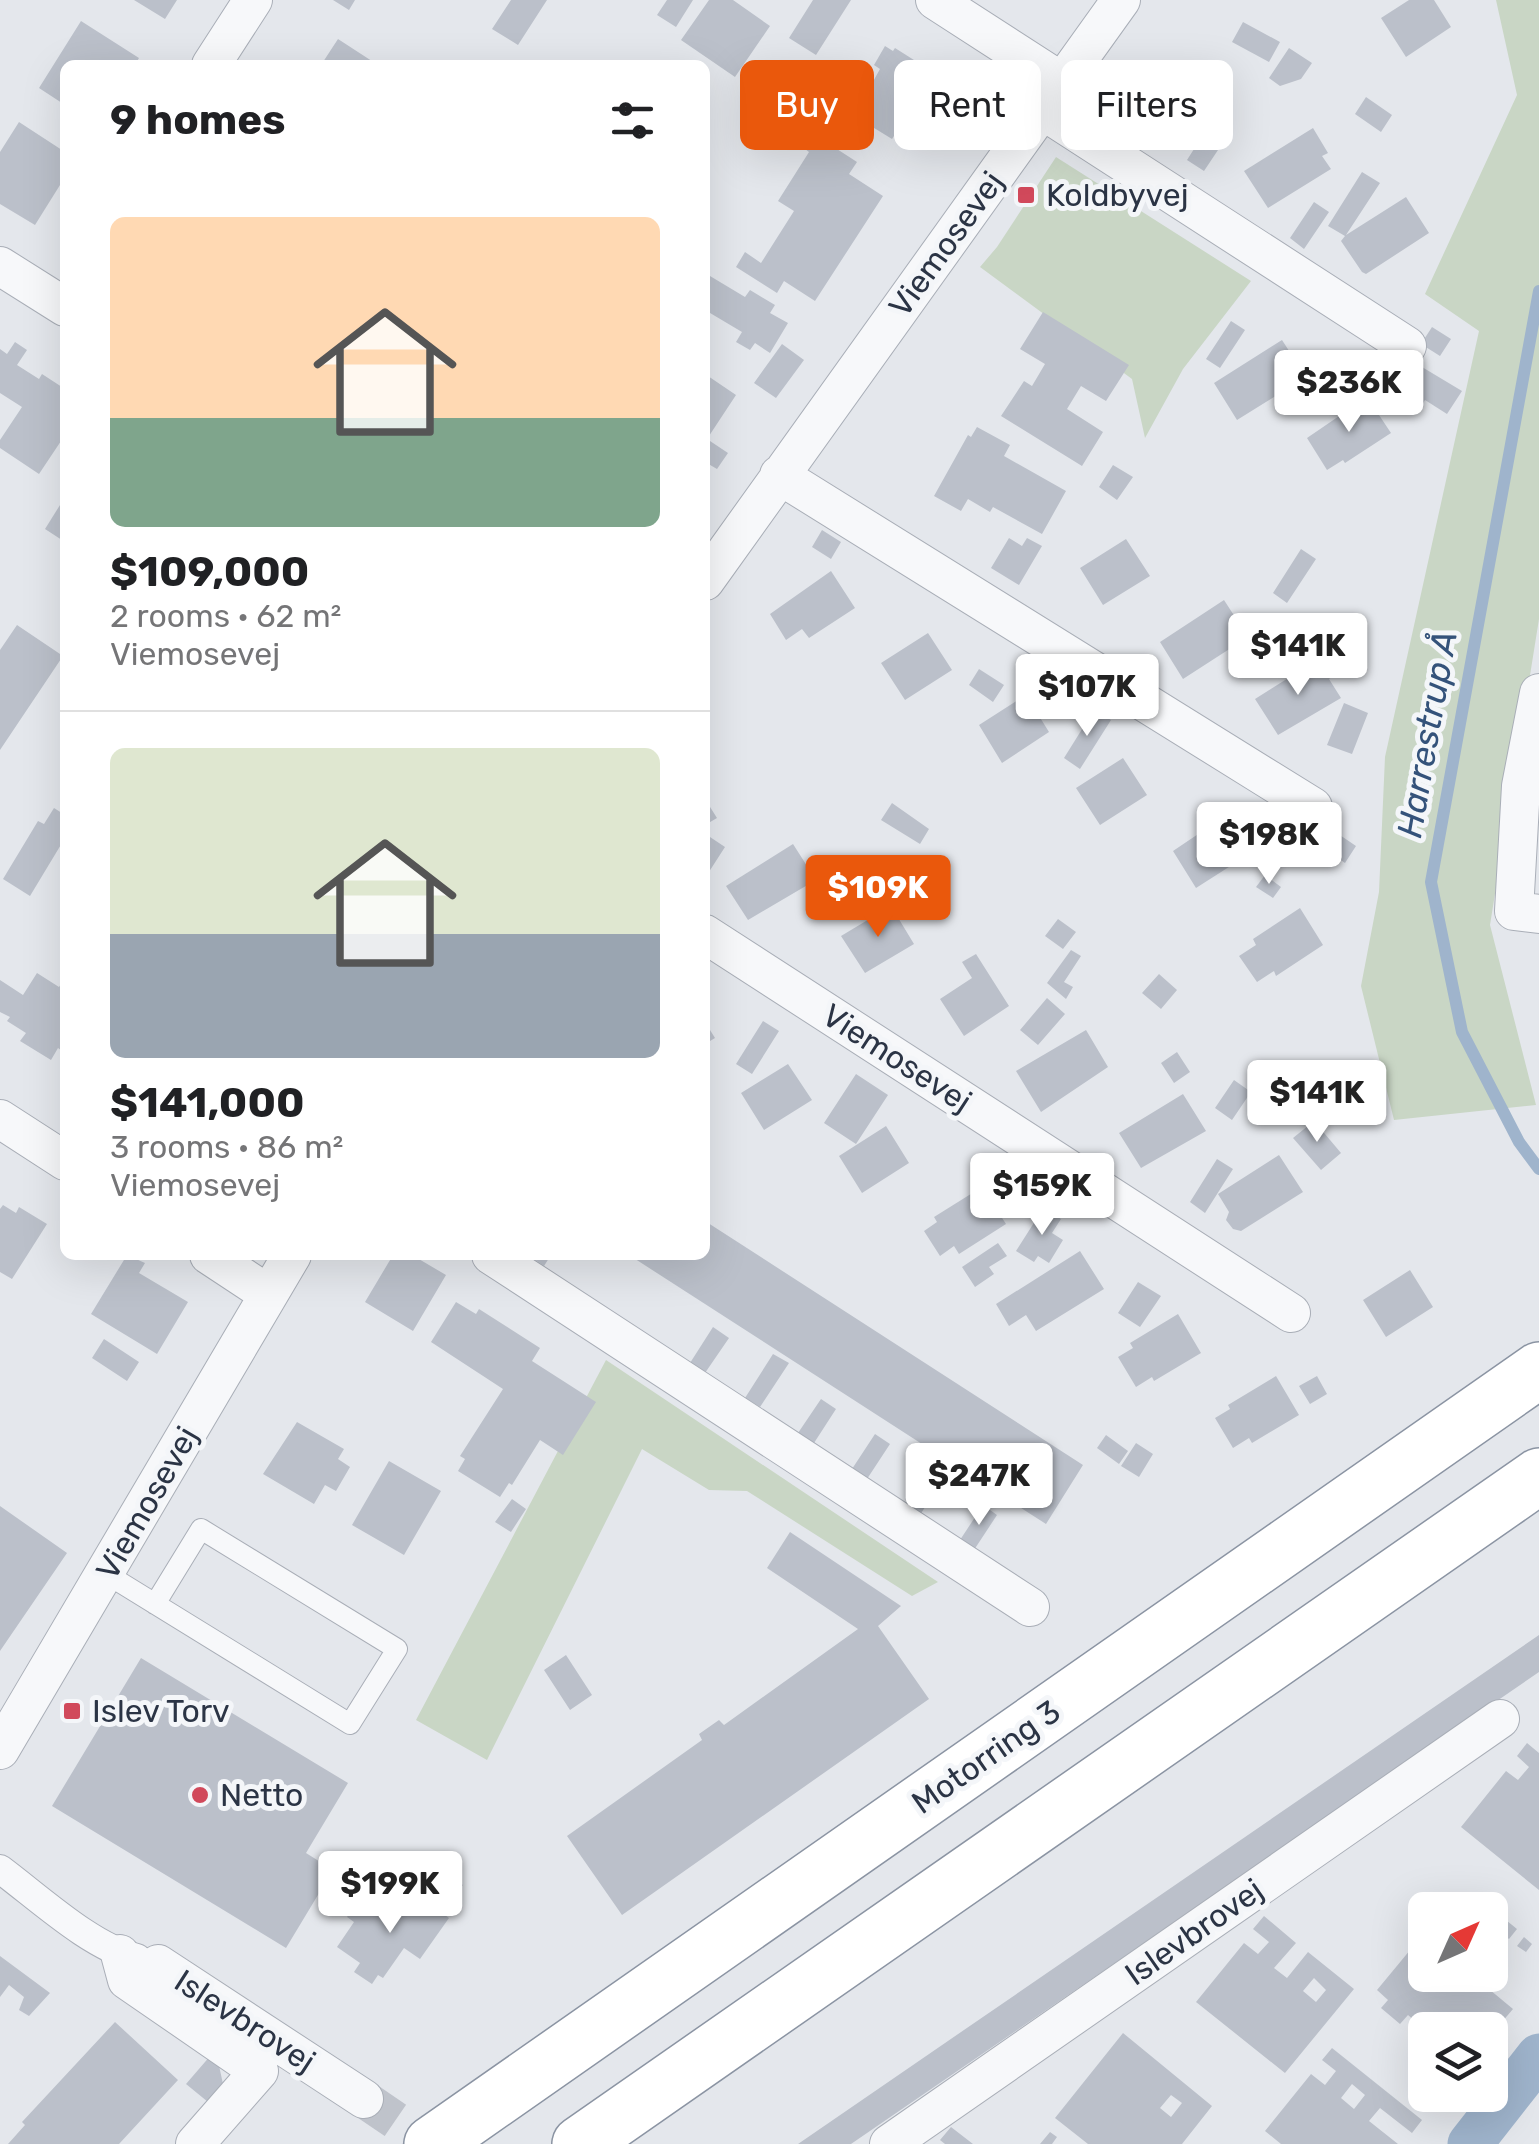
<!DOCTYPE html>
<html lang="en">
<head>
<meta charset="utf-8">
<style>
  body { margin:0; font-family:Rubik,sans-serif; background:#f2f2f2; color:#202124; height:100vh; display:flex; flex-direction:column; font-size:38px; white-space:nowrap }
  * { box-sizing:border-box; margin:0 }
  p { font-size:32px; color:#757577 }
  .icon { flex:none; width:55px; height:55px; fill:none; stroke:currentColor; stroke-width:2; stroke-linecap:round; stroke-linejoin:round }
  .map { position:relative; flex:1; overflow:hidden }
  .side { position:absolute; left:60px; top:60px; width:650px; height:1200px; display:flex; flex-direction:column; background:#fff; border-radius:15px; box-shadow:0 10px 40px #0002 }
  .side>* { flex:none }
  .banner { position:absolute; left:740px; top:60px; width:648px; height:90px; display:flex; gap:20px }
  .needle { width:65px; rotate:45deg }
  .controls { position:absolute; left:1408px; top:1892px; display:grid; gap:20px }
  .controls a { display:grid; place-items:center; width:100px; height:100px; border-radius:15px; background:#fff; box-shadow:0 10px 40px #0002; font-size:50px }
  .price { position:absolute; translate:-50% -85px; padding:0 22px; border-radius:10px; background:#fff; color:#222; font-size:32px; line-height:65px; filter:drop-shadow(0 2px 5px #0008) }
  .price::after { content:''; position:absolute; left:50%; top:60px; width:30px; height:22px; margin-left:-15px; background:inherit; clip-path:polygon(0 0,100% 0,50% 100%) }
  .price.active { background:#ea580c; color:#fff }
  ul { padding:0; list-style:none }
  li { display:grid; align-content:center; gap:20px; height:530px; padding:0 50px }
  li+li { border-top:2px solid #e0e0e0 }
  li span { display:grid; place-items:center; height:310px; border-radius:15px; color:#555 }
  li>.icon { margin-inline-start:auto }
  span .icon { width:180px; height:180px; fill:#fffc; stroke-width:1 }
  li b { font-size:42px }
  h2 { display:flex; justify-content:space-between; align-items:center; height:120px; padding:0 50px; font-size:42px }
  .chip { padding:0 35px; border-radius:15px; background:#fff; box-shadow:0 10px 40px #0002; font-size:35px; line-height:90px }
  .chip.active { background:#ea580c; color:#fff }
  .map>svg:first-child { display:block }
  .green { fill:#c9d6c5 }
  .lines { fill:none; stroke-linecap:round; stroke-linejoin:round }
  .stream { stroke:#9fb4cc; stroke-width:12 }
  .canal { stroke:#9fb4cc; stroke-width:45 }
  .building { fill:#bbc0ca; fill-rule:evenodd }
  .minor-tunnel { stroke:#bfc3cb; stroke-width:38; stroke-dasharray:38 19; stroke-linecap:butt }
  .service-casing { stroke:#a9aeb7; stroke-width:22 }
  .pedestrian-casing { stroke:#a9aeb7; stroke-width:30 }
  .minor-casing { stroke:#a9aeb7; stroke-width:40 }
  .motorway-casing { stroke:#8b94a3; stroke-width:58 }
  .service { stroke:#f7f8fa; stroke-width:20 }
  .pedestrian { stroke:#f7f8fa; stroke-width:28 }
  .minor { stroke:#f7f8fa; stroke-width:38 }
  .motorway { stroke:#fff; stroke-width:55 }
  .poi-dot { fill:#d1495b; stroke:#f4f6f9; stroke-width:4 }
  .labels { text-anchor:middle; stroke-width:10; stroke-linejoin:round; paint-order:stroke }
  .poi-label { font-size:32px; fill:#2b3445; stroke:#f4f6f9; text-anchor:start }
  .street-label { font-size:32px; fill:#2b3445; stroke:#f4f6f9 }
  .water-label { font-size:35px; font-style:italic; fill:#34527a; stroke:#f4f6f9 }
</style>
</head>
<body>
<div class="map">
<svg width="1539" height="2144" viewBox="0 0 1539 2144">
  <rect width="100%" height="100%" fill="#e4e7ec"/>
  <!-- green -->
  <path class="green" d="M1496,0H1539V619L1490,925L1536,1105L1394,1120L1361,986L1379,892L1385,757L1479,331L1425,294L1517,95Z
    M1056,157L1251,281L1183,369L1145,438L1132,379L980,267L997,247Z
    M606,1360L938,1582L912,1596L747,1491L709,1490L642,1449L487,1760L416,1720Z"/>
  <g class="lines">
    <!-- stream -->
    <path class="stream" d="M1539,291L1431,882L1462,1032L1519,1142L1539,1169"/>
    <!-- canal -->
    <path class="canal" d="M1470,2144L1539,2056"/>
  </g>
  <!-- building -->
  <path class="building" d="M134,0H177L165,19Z
    M333,0H355L349,10Z
    M511,0H547L518,45L492,29Z
    M667,0H693L676,27L657,15Z
    M709,0H733L770,26L735,77L681,40Z
    M813,0H851L816,55L789,38Z
    M1409,0H1434L1451,27L1406,57L1381,18Z
    M81,21L139,58L135,65H65V105L39,88Z
    M1243,22L1280,42L1269,62L1232,42Z
    M338,39L378,65H321Z
    M885,46L893,51L895,48L925,67L929,60L960,79L954,88L961,92L937,132L908,114L892,139L853,115L856,111L835,99L850,75L870,87L880,69L874,65Z
    M1289,48L1312,63L1301,79L1280,86L1269,78Z
    M1212,60L1226,84L1217,89L1226,103L1164,142L1139,102L1153,94L1155,97Z
    M1366,97L1392,115L1381,132L1355,114Z
    M19,122L65,152V177L35,225L0,204V152Z
    M1208,127L1226,138L1204,171L1187,160Z
    M1313,128L1328,153L1322,156L1331,169L1268,208L1244,171Z
    M806,129L857,162L849,174L883,196L815,301L784,281L777,293L736,267L745,252L761,263L794,211L778,201L809,152L797,143Z
    M1362,172L1380,183L1346,235L1406,197L1429,233L1366,274L1362,272L1341,241L1345,236L1328,226Z
    M1314,202L1329,212L1304,249L1290,238Z
    M705,273L745,297L750,290L775,305L770,313L788,323L770,353L755,343L750,350L736,342L742,332L705,310Z
    M1043,312L1129,365L1106,401L1081,386L1067,409L1103,432L1082,466L1001,416L1024,381L1032,386L1045,364L1020,349Z
    M1231,321L1245,330L1220,368L1206,359Z
    M1432,327L1451,339L1440,356L1421,344Z
    M1282,340L1306,377L1237,420L1214,383Z
    M15,342L27,350L17,365L39,379L42,374L65,389V435L39,474L0,448V440L22,407L0,393V349L7,354Z
    M782,344L804,360L776,398L754,383Z
    M1422,367L1462,391L1447,414L1425,400L1420,408L1404,398Z
    M705,374L736,395L707,439L728,453L717,469L705,462Z
    M1367,397L1391,433L1345,463L1343,460L1327,470L1307,438Z
    M977,427L1010,445L1004,456L1066,491L1042,534L993,507L990,512L968,499L961,511L934,496L968,435L971,437Z
    M1113,465L1133,477L1117,500L1099,487Z
    M65,497V542L45,529Z
    M822,530L841,542L831,559L812,547Z
    M1009,538L1022,546L1027,538L1042,546L1019,585L991,568Z
    M1126,539L1150,576L1103,605L1080,568Z
    M1301,549L1316,559L1287,603L1273,593Z
    M831,571L855,608L809,638L802,629L786,640L770,614Z
    M1224,600L1248,637L1183,679L1160,642Z
    M17,625L63,656L0,750V650Z
    M928,633L952,670L905,700L881,663Z
    M1241,648L1255,656L1244,674L1230,667Z
    M1317,660L1325,672L1329,669L1333,676L1329,679L1341,698L1278,735L1255,699Z
    M979,669L1004,685L993,702L969,685Z
    M1026,695L1049,732L1002,763L979,725Z
    M1344,703L1368,713L1352,754L1327,745Z
    M1094,710L1111,720L1080,769L1064,758Z
    M1123,758L1147,795L1100,825L1076,788Z
    M705,799L717,818L705,825Z
    M892,803L929,829L920,844L881,820Z
    M54,808L65,815V838L30,896L3,879L38,821L44,824Z
    M1219,820L1243,858L1196,888L1173,851Z
    M1328,827L1356,846L1345,863L1317,843Z
    M707,835L725,847L705,878V838Z
    M793,844L816,880L748,920L726,886Z
    M1265,875L1281,887L1273,898L1256,887Z
    M891,906L914,944L865,973L841,936Z
    M1300,908L1323,945L1276,976L1274,971L1257,982L1239,956L1256,945L1253,939Z
    M1058,919L1076,932L1063,949L1045,936Z
    M1071,950L1081,956L1064,982L1073,987L1066,999L1047,983Z
    M976,954L1009,1006L964,1036L940,999L972,978L962,962Z
    M37,973L59,987L65,978V1053L58,1048L51,1060L20,1041L26,1033L7,1021L10,1017L0,1012V980L23,995Z
    M1159,974L1177,990L1161,1009L1142,993Z
    M1047,998L1065,1014L1038,1045L1020,1030Z
    M763,1021L779,1031L752,1074L736,1064Z
    M705,1022L715,1038L705,1044Z
    M1086,1030L1108,1067L1041,1112L1016,1071Z
    M1177,1052L1190,1072L1174,1083L1161,1063Z
    M788,1064L812,1100L764,1130L741,1093Z
    M856,1074L888,1095L856,1144L824,1123Z
    M1234,1080L1251,1092L1232,1120L1215,1108Z
    M1183,1094L1206,1131L1141,1168L1119,1133Z
    M1314,1121L1341,1153L1321,1170L1293,1138Z
    M886,1126L909,1163L862,1193L839,1156Z
    M1279,1155L1303,1192L1241,1231L1233,1229L1226,1220L1229,1212L1218,1194Z
    M1217,1159L1233,1169L1205,1213L1190,1202Z
    M982,1187L1006,1224L959,1254L954,1246L940,1256L924,1231L937,1222L934,1217Z
    M3,1205L16,1213L19,1207L47,1224L12,1279L0,1272V1209Z
    M1044,1207L1061,1219L1052,1233L1063,1240L1049,1263L1038,1256L1034,1262L1016,1251Z
    M705,1221L1083,1465L1046,1524L629,1255H705Z
    M998,1243L1007,1256L989,1267L994,1274L975,1287L962,1267Z
    M1080,1251L1104,1289L1036,1331L1026,1315L1009,1326L996,1304Z
    M127,1255L145,1263L139,1273L188,1302L157,1354L91,1314Z
    M393,1255H412L446,1275L413,1331L365,1302Z
    M528,1255H551L544,1266Z
    M1410,1270L1433,1307L1386,1337L1363,1300Z
    M1138,1282L1161,1296L1140,1327L1118,1313Z
    M456,1302L476,1314L479,1309L540,1348L532,1361L596,1402L563,1455L540,1440L512,1485L509,1483L500,1497L458,1471L465,1459L460,1456L503,1389L431,1342Z
    M1178,1314L1201,1353L1154,1381L1152,1377L1136,1387L1118,1357L1133,1348L1130,1343Z
    M713,1327L729,1338L705,1373L690,1363Z
    M104,1339L139,1362L127,1381L92,1358Z
    M773,1354L789,1363L760,1407L745,1398Z
    M1276,1376L1299,1415L1252,1443L1249,1438L1233,1448L1215,1418L1230,1409L1228,1405Z
    M1317,1376L1327,1394L1310,1404L1299,1386Z
    M821,1399L836,1409L814,1443L798,1433Z
    M297,1422L344,1449L338,1459L350,1467L336,1491L325,1485L314,1504L263,1474Z
    M875,1434L890,1444L867,1479L852,1469Z
    M1106,1435L1128,1451L1119,1464L1097,1448Z
    M1136,1443L1153,1454L1139,1477L1121,1466Z
    M389,1461L441,1491L404,1555L352,1525Z
    M928,1468L943,1479L920,1515L905,1504Z
    M512,1499L526,1509L511,1532L495,1522Z
    M983,1505L997,1515L974,1550L960,1540Z
    M0,1506L67,1553L0,1651Z
    M790,1532L901,1606L878,1626L929,1699L622,1915L567,1836L702,1740L699,1734L719,1720L724,1725L858,1629L767,1568Z
    M1539,1635V1672L851,2144H798Z
    M566,1655L592,1695L570,1710L544,1670Z
    M141,1658L348,1783L306,1853L333,1870L286,1948L52,1806Z
    M1527,1743L1539,1753V1890L1461,1827L1506,1771L1518,1780L1529,1767L1517,1756Z
    M441,1870L463,1885L452,1900L431,1885Z
    M408,1897L424,1908L428,1902L449,1918L420,1959L404,1948L383,1978L378,1975L372,1984L354,1972L360,1963L337,1947L354,1922L347,1917L358,1901L389,1923Z
    M1496,1912L1517,1929L1509,1939L1490,1924Z
    M1264,1916L1296,1943L1274,1968L1287,1978L1308,1952L1354,1989L1285,2073L1196,2002L1244,1943L1258,1954L1269,1942L1253,1929ZM1314,1978L1326,1990L1316,2002L1303,1991Z
    M1425,1932V1975H1472L1513,2009L1490,2036V2030H1425L1408,2015L1400,2024L1381,2008L1388,2000L1377,1990Z
    M1524,1937L1532,1944L1526,1952L1517,1946Z
    M1490,1944L1508,1958L1497,1971L1490,1966Z
    M0,1956L50,1993L29,2016L19,2010L24,1997L9,1985L0,1997Z
    M115,2022L178,2080L119,2144H8L25,2125L22,2122Z
    M1123,2033L1212,2106L1182,2144H1088L1055,2118ZM1171,2095L1182,2103L1171,2117L1160,2108Z
    M1332,2048L1422,2120L1412,2133L1380,2108L1369,2121L1398,2144H1281L1265,2131L1311,2074L1325,2085L1336,2071L1322,2060ZM1352,2084L1365,2095L1354,2109L1341,2098Z
    M211,2055L218,2061L223,2084L208,2102L186,2084Z
    M951,2127L973,2144H945L940,2140Z
    M1050,2132L1057,2137L1052,2144H1040Z"/>
  <g class="lines">
    <!-- minor-tunnel -->
    <path class="minor-tunnel" d="M364,2099L430,2144"/>
    <!-- service casing -->
    <g class="service-casing">
      <path id="service" d="M105,1573L350,1724L397,1649L201,1529L155,1604"/>
    </g>
    <!-- pedestrian casing -->
    <g class="pedestrian-casing">
      <path id="pedestrian" d="M0,1869C39,1898 91,1947 137,1958"/>
    </g>
    <!-- minor casing -->
    <g class="minor-casing">
      <path id="minor" d="M935,0L1062,82
        M211,65L253,0
        M1042,110L1407,346
        M0,266L65,307
        M779,475L1313,807
        M705,581L1121,0
        M1539,693L1521,786L1514,911L1539,914
        M705,934L1291,1313
        M0,1119L65,1161
        M209,1255L268,1294
        M491,1255L1030,1607
        M0,1750L292,1255
        M120,1954L127,1980L259,2071L195,2144
        M158,1964L364,2099
        M889,2144L1500,1719"/>
    </g>
    <!-- motorway casing -->
    <g class="motorway-casing">
      <path id="motorway" d="M432,2144L1539,1370
        M580,2144L1539,1476"/>
    </g>
    <!-- service -->
    <use href="#service" class="service"/>
    <!-- pedestrian -->
    <use href="#pedestrian" class="pedestrian"/>
    <!-- minor -->
    <use href="#minor" class="minor"/>
    <!-- motorway -->
    <use href="#motorway" class="motorway"/>
  </g>
  <!-- markers -->
  <g class="poi-dot">
    <rect x="1016" y="185" width="20" height="20" rx="5"/>
    <rect x="62" y="1701" width="20" height="20" rx="5"/>
    <circle cx="200" cy="1795" r="10"/>
  </g>
  <g class="labels">
    <!-- poi labels -->
    <g class="poi-label">
      <text x="1046" y="206">Koldbyvej</text>
      <text x="92" y="1722">Islev Torv</text>
      <text x="220" y="1806">Netto</text>
    </g>
    <!-- street labels -->
    <g class="street-label">
      <text transform="translate(946 244) rotate(-54)" y="11">Viemosevej</text>
      <text transform="translate(897 1058) rotate(33)" y="11">Viemosevej</text>
      <text transform="translate(147 1503) rotate(-60)" y="11">Viemosevej</text>
      <text transform="translate(986 1757) rotate(-35)" y="11">Motorring 3</text>
      <text transform="translate(1194 1932) rotate(-35)" y="11">Islevbrovej</text>
      <text transform="translate(245 2021) rotate(33)" y="11">Islevbrovej</text>
    </g>
    <!-- water labels -->
    <g class="water-label">
      <text transform="translate(1427 734) rotate(-80)" y="12">Harrestrup Å</text>
    </g>
  </g>
</svg>
<div class="controls">
<a><svg class="needle" viewBox="-14 -14 28 28"><path d="M0-13l5 13h-10z" fill="#e53935"/><path d="M0 13l5-13h-10z" fill="#757577"/></svg></a>
<a><svg class="icon" aria-label="layers" viewBox="0 0 24 24"><path d="M12 4l9 5-9 5-9-5zM3 14l9 5 9-5"/></svg></a>
</div>
<b class="price" style="left:1349px;top:435px">$236K</b>
<b class="price" style="left:1298px;top:698px">$141K</b>
<b class="price" style="left:1087px;top:739px">$107K</b>
<b class="price" style="left:1269px;top:887px">$198K</b>
<b class="price active" style="left:878px;top:940px">$109K</b>
<b class="price" style="left:1317px;top:1145px">$141K</b>
<b class="price" style="left:1042px;top:1238px">$159K</b>
<b class="price" style="left:979px;top:1528px">$247K</b>
<b class="price" style="left:390px;top:1936px">$199K</b>
<div class="banner">
<a class="chip active">Buy</a>
<a class="chip">Rent</a>
<a class="chip">Filters</a>
</div>
<section class="side">
<h2>9 homes<svg class="icon" aria-label="filters" viewBox="0 0 24 24"><path d="M4 7h16M4 17h16"/><circle cx="9" cy="7" r="2"/><circle cx="15" cy="17" r="2"/></svg></h2>
<ul>
<li><span style="background:linear-gradient(#ffd9b3 65%,#7fa58c 0)"><svg class="icon" aria-label="home" viewBox="0 0 24 24"><path d="M3 11l9-7 9 7M6 9v11h12V9"/></svg></span><div><b>$109,000</b><p>2 rooms · 62 m²</p><p>Viemosevej</p></div></li>
<li><span style="background:linear-gradient(#dfe7d0 60%,#9aa5b1 0)"><svg class="icon" aria-label="home" viewBox="0 0 24 24"><path d="M3 11l9-7 9 7M6 9v11h12V9"/></svg></span><div><b>$141,000</b><p>3 rooms · 86 m²</p><p>Viemosevej</p></div></li>
</ul>
</section>
</div>
</body>
</html>
